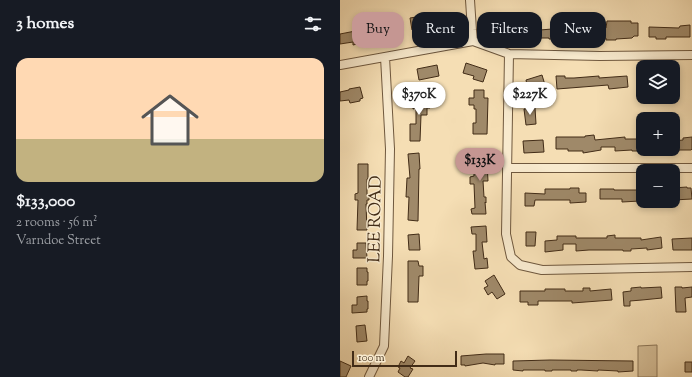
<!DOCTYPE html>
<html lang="en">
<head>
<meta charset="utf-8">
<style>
  body { margin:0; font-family:"Sorts Mill Goudy",serif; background:#242831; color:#f1f3f6; height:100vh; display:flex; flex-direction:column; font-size:15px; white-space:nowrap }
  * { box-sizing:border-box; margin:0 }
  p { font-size:13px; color:#9ea1a6 }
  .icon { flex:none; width:22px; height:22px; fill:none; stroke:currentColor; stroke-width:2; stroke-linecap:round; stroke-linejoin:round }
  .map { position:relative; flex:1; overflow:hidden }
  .sheet { display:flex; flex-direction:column; background:#171b24; width:340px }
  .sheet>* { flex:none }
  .hud { position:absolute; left:12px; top:12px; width:280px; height:36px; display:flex; gap:8px }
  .controls { position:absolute; left:296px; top:60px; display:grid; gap:8px }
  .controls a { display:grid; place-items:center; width:44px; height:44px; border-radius:8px; background:#171b24; box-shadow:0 2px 6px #0003; font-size:20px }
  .scale { position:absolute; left:12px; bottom:10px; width:105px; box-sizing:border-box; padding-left:4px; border:2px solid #422c17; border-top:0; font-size:11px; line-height:14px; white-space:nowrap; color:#422c17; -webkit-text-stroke:3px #f8eace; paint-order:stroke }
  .price { position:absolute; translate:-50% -34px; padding:0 9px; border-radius:14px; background:#fff; color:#222; font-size:13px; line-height:26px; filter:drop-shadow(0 1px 2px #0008) }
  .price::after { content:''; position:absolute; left:50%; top:24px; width:12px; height:9px; margin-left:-6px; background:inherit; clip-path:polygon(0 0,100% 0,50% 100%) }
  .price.selected { background:#c59692; color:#111 }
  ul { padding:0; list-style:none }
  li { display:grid; align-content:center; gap:8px; height:212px; padding:0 16px }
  li span { display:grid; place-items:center; height:124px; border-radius:12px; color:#555 }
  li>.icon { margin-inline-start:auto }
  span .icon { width:72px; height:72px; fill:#fffc; stroke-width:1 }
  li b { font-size:17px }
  h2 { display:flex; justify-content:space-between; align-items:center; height:48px; padding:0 16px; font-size:17px }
  .tag { padding:0 14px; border-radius:12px; background:#171b24; box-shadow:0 2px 6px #0003; font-size:14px; line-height:36px }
  .tag.selected { background:#c59692; color:#111 }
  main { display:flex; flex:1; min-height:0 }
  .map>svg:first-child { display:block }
  .green { fill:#d7c099; stroke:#8c7658 }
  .building { fill:#9f8969; stroke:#422c17 }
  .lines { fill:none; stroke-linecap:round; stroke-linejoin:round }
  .minor-casing { stroke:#6f583e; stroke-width:10 }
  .minor { stroke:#f8eace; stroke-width:8 }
  .labels { text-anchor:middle; stroke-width:3; stroke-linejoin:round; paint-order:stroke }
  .street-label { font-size:17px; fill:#422c17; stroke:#f8eace }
</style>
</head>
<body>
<main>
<section class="sheet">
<h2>3 homes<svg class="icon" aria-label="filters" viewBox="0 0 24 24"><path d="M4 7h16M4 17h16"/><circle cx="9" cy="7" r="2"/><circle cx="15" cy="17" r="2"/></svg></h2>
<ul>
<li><span style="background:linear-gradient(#ffd9b3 65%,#c2b280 0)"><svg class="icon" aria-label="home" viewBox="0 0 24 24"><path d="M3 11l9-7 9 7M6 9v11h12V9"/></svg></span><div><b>$133,000</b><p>2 rooms · 56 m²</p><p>Varndoe Street</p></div></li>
</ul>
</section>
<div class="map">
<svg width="352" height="377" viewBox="0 0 352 377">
  <rect width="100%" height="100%" fill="#f5deb4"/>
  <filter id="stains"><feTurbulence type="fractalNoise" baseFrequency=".005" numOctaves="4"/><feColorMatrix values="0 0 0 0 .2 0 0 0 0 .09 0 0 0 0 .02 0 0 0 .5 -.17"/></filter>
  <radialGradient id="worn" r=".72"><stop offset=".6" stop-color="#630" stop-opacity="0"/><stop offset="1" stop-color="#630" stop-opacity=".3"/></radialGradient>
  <!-- green -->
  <path class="green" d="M317,345V377H298V346Z"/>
  <!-- building -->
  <path class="building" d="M95,14L97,25L72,30L70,18Z
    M267,21H291V23H298V36H294L292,38L276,39V40H266V38H242V34H234V25H250V28H266Z
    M42,22L43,26L53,25L54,34L27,39V41L21,42V43L13,45V42L0,44V34L36,27L35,23Z
    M176,22V26H200V30L224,28V37L218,38V39H209V38H192V37H186V35L181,36V33L165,34V32H159L158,23Z
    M350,25V37H326V39H316V37H309V27L339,28L340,26Z
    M126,63L147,70L143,82L133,79L134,76L123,73Z
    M97,65L99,76L79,80L77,69Z
    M202,75L205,85L188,90L186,80Z
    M216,76H225V78H234L259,76V78L287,76L288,87L269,89L268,85L217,89Z
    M20,87L23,98L20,99V101L10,103L9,100L0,101V92L9,90V89Z
    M134,90H144V98H148L147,134H133V123H136V109H134V105H129V98H134Z
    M76,94H85V101H90V108H87V115H81L80,141H70V124H76V108L73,109V100H75Z
    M195,108L196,124L186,125L184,109Z
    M254,135L255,140L285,137V139H303V151H292V150L275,151V147H261V150L243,153V151H228V149H216V137H245V136Z
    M352,137V149L351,150H333V141L343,140V138Z
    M203,140L204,152L184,153L183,141Z
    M137,149H148L147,163L148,181H143L144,197H146V203L145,202L146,214H132L131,209L135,208L134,184H130V177L134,176V171H136Z
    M79,153L80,169H79L78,221L68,220L69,197H66L67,178H70L68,154Z
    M18,164H28V179H27V195H29V200H27V204H26L27,230H17L18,200H15V194L18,193Z
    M347,187V188H351L352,199L333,200V188Z
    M230,188H239V193H246V202L230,203V200H195L194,206H185V193L205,194V189H230Z
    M260,189H274V190H300V201L282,202V199H260Z
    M146,226L147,242H142L144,259L147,258L148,268L135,269L133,251H136V234H132L131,227Z
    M186,232H196L195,246H186Z
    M79,234L80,250H69L68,235Z
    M275,235V238H301V240L321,237L322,248L307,250V248L291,249V251H283V250H249L236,251V244H223V250L205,252V241L217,240V236H236V238H267V236Z
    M352,238V250H333L332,239Z
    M17,243H26L27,258H13V250H17Z
    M68,261H78L79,266H83V276H79L78,302H68Z
    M17,268H27V272H28V281H27V285H17Z
    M154,275L165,294L157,299L152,292L148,295L144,288L148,286L145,281Z
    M301,287V288L321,287L322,298L302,300L290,301V306H284L283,292L291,291V288Z
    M335,287H342V288L352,287V297L345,298L346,312H336Z
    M243,288H250V291L271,289L272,300L232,303V301H198V305H188V302H180V291H205V289H225V291H243Z
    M27,296V301H28V309H27V312L12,313V305H17V297Z
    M25,325L27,341L17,342L16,326Z
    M146,354H164V364H155V365L143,363L125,366V365H121V356Z
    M68,356L75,361L70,368L73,369L68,377H65L58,372L60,368L58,367L61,361L64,363Z
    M210,360L293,361V371L278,372V371L258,370V371L241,370H237V371H231V370H212V371H205V370H183V371L173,370V361Z
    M0,361L11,366L6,377H0Z
    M345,362H352V372H345Z"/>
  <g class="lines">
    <!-- minor casing -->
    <g class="minor-casing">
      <path id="minor" d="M130,0L132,30L133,41
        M133,41L169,54L260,56L352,55
        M169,54L166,234L171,257L180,265L202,270L352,267
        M0,65L133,41
        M167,168H352
        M29,377L44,346L48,256L50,149L45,57"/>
    </g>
    <!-- minor -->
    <use href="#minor" class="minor"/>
  </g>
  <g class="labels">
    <!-- street labels -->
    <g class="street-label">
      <text transform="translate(34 219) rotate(-89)" y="6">LEE ROAD</text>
    </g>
  </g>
  <rect width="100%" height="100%" filter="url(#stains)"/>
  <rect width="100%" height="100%" fill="url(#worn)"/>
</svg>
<div class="controls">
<a><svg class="icon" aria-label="layers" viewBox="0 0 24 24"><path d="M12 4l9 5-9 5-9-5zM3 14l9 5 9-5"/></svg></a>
<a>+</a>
<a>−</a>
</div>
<div class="scale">100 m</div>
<b class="price" style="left:79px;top:116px">$370K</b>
<b class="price" style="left:190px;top:116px">$227K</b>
<b class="price selected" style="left:140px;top:182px">$133K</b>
<div class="hud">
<a class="tag selected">Buy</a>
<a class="tag">Rent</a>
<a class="tag">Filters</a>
<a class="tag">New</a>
</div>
</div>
</main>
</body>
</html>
